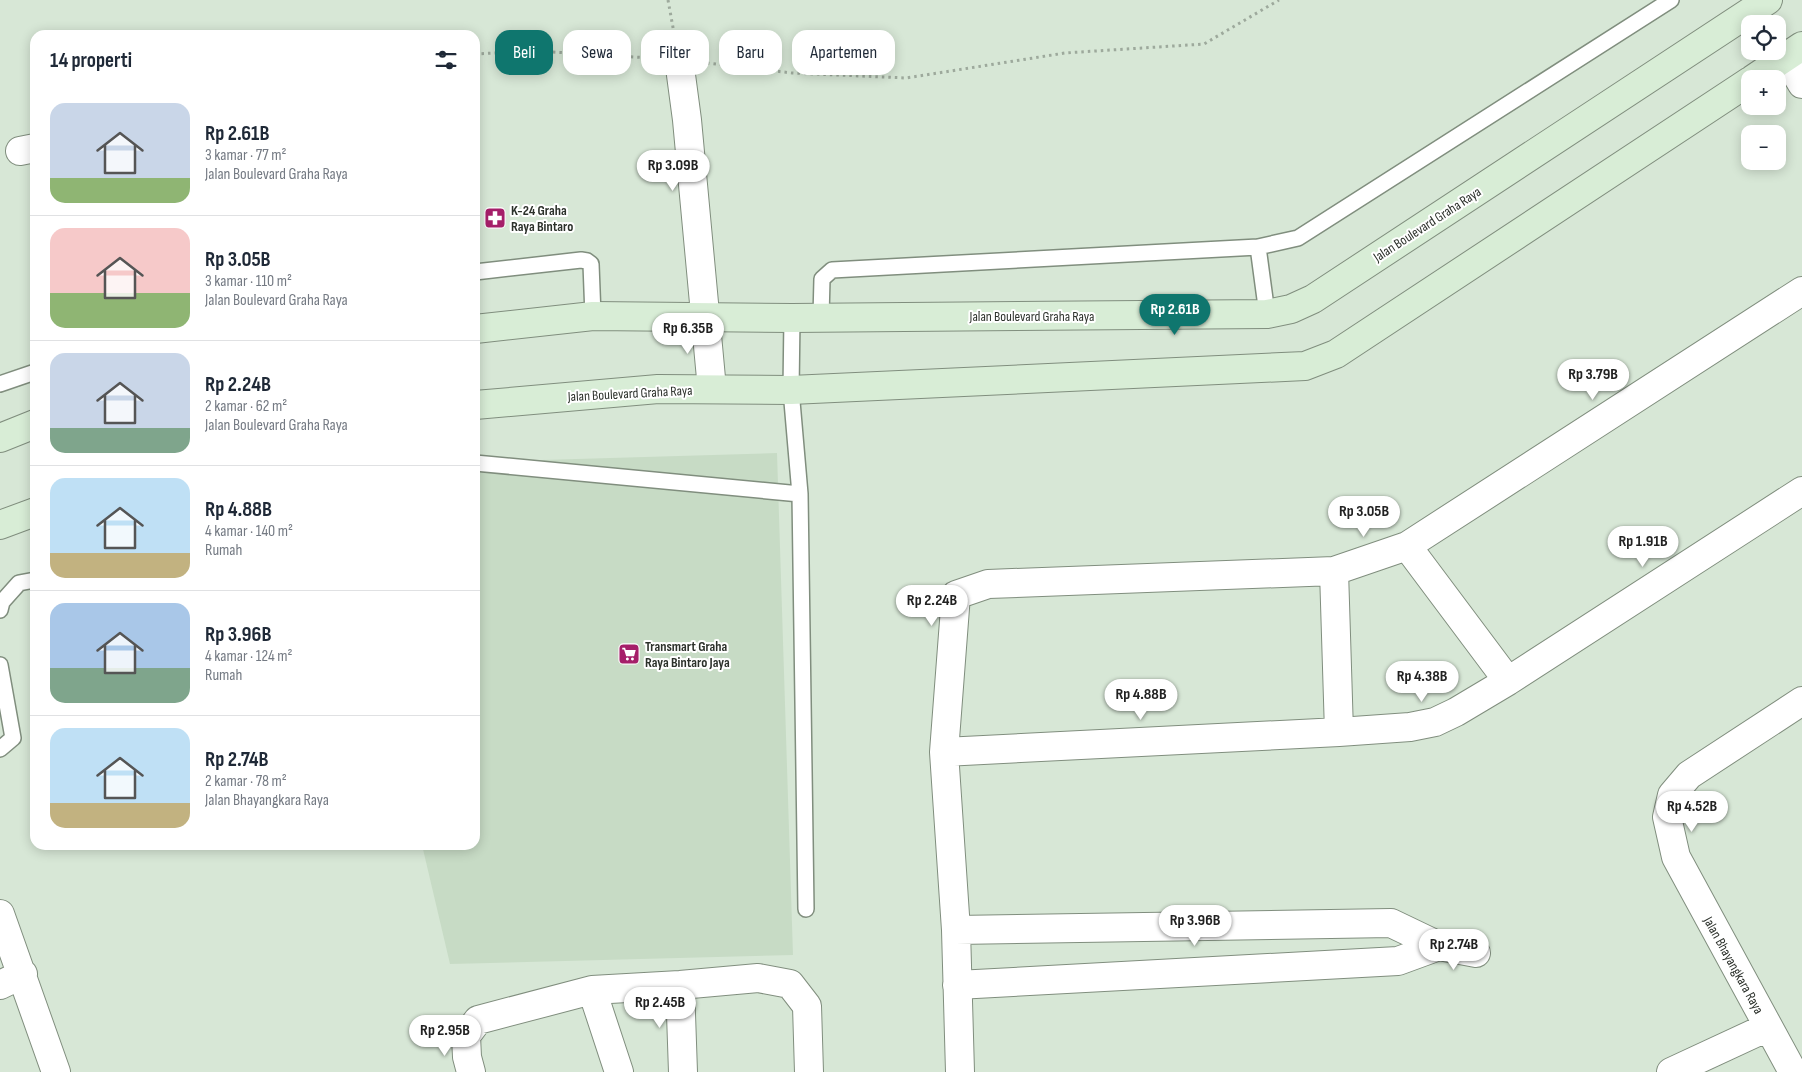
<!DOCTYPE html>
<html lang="id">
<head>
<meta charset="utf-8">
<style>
  body { margin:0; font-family:"Sofia Sans Condensed",sans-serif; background:#f2f2f3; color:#1f2937; height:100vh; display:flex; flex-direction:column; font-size:19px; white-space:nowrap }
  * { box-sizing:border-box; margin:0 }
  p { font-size:16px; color:#747a83 }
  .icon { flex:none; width:28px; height:28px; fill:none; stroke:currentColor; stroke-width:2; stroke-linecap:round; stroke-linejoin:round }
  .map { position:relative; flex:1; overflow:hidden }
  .panel { position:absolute; left:30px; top:30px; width:450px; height:820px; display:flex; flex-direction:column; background:#fff; border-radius:15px; box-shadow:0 2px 12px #0003 }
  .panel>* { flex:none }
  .guide { position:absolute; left:495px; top:30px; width:475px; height:45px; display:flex; gap:10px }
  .fabs { position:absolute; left:1741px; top:15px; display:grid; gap:10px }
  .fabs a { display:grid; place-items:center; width:45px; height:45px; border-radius:10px; background:#fff; box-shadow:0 2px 12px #0003; font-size:25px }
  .price { position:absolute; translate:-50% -42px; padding:0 11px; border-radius:18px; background:#fff; color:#222; font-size:16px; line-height:32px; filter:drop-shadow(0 1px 2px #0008) }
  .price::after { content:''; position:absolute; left:50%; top:30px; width:15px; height:11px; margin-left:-8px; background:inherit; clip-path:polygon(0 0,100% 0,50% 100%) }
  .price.on { background:#0f766e; color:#fff }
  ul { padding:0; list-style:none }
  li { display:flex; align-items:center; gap:15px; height:125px; padding:0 20px }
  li+li { border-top:1px solid #e0e1e3 }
  li span { display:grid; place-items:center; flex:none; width:140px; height:100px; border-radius:15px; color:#555 }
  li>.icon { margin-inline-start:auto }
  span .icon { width:60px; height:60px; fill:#fffc; stroke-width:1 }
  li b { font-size:21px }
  h2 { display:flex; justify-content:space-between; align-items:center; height:60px; padding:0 20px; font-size:21px }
  .chip { padding:0 18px; border-radius:15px; background:#fff; box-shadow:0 2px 12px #0003; font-size:18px; line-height:45px }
  .chip.on { background:#0f766e; color:#fff }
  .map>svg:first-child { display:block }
  .built { fill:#c7dbc5 }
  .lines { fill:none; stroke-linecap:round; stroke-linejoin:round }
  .service-casing { stroke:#808e7e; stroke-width:18 }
  .minor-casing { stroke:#808e7e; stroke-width:30 }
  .secondary-casing { stroke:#808e7e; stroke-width:30 }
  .path { stroke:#9da99c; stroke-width:3; stroke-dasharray:2.5 4; stroke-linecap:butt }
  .service { stroke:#fff; stroke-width:15 }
  .minor { stroke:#fff; stroke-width:28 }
  .secondary { stroke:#d8edd6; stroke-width:28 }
  .labels { text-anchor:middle; stroke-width:4; stroke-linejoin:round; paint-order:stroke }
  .poi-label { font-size:14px; font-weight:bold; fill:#2c312b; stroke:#fff; text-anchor:start }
  .street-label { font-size:14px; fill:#2c312b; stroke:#fff }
</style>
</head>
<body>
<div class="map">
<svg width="1802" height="1072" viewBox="0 0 1802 1072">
  <rect width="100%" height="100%" fill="#d7e7d6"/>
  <!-- built -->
  <path class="built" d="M777,453L793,955L450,964L422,845H475V462Z"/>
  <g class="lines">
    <!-- service casing -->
    <g class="service-casing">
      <path id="service" d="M1258,247L1267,314
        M475,272L581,260L587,261L591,264L593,316
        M821,317L822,279L832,270L1258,247L1298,238L1671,0
        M792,318L791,390L800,494L806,909
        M0,384L35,372
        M475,463L800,494
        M0,610L2,602L19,583L35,580
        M0,665L13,738L0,749"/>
    </g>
    <!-- minor casing -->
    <g class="minor-casing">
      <path id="minor" d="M1786,57L1802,84
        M679,60L687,120L712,389
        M20,151L35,148
        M1407,546L1508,681
        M1334,571L1339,732
        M944,752L1339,732L1410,727L1435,722L1456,712L1508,681L1802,491
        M0,914L56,1072
        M956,930L1391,923L1439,946L1476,953
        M0,985L23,974
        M680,985L683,1072
        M957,985L1398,961L1439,946
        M592,990L619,1072
        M471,1072L467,1057L466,1036L478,1020L592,990L680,985L758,978L790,984L807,1006L809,1072
        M960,1072L956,930L944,752L956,595L988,584L1334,571L1407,546L1802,291
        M1671,1072L1768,1027
        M1793,1072L1676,857L1667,817L1672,795L1689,775L1802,701"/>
    </g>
    <!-- secondary casing -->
    <g class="secondary-casing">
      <path id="secondary" d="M1753,79L1802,46
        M475,329L593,316L792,318L1267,314L1291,309L1313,299L1768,0
        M475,405L658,389L791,390L1305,366L1336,354L1750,81
        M0,438L35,424
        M0,525L35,512"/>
    </g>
    <!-- path -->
    <path class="path" d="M668,0L674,33
      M475,54L536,51L651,58
      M707,63L792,73L906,78L1065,53L1204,44L1279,0"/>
    <!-- service -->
    <use href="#service" class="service"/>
    <!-- minor -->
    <use href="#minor" class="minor"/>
    <!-- secondary -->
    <use href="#secondary" class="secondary"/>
  </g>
  <!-- icons -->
  <defs>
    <g id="pharmacy-square" transform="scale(1.125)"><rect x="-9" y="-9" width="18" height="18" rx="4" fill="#a51e69" stroke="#fff"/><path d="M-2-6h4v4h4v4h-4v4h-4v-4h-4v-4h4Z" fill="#fff"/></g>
    <g id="supermarket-square" transform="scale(1.125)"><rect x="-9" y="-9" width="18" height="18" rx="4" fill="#a51e69" stroke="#fff"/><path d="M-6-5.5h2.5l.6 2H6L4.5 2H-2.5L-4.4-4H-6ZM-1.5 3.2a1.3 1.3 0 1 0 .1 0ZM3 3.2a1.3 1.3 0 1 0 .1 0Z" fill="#fff"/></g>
  </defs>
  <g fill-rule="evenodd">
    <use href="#pharmacy-square" x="495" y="218"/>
    <use href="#supermarket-square" x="629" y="654"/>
  </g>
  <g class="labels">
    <!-- poi labels -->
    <g class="poi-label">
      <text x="511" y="215">K-24 Graha<tspan x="511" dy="16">Raya Bintaro</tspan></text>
      <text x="645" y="651">Transmart Graha<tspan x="645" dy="16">Raya Bintaro Jaya</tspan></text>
    </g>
    <!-- street labels -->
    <g class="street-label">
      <text transform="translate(1427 224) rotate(-33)" y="5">Jalan Boulevard Graha Raya</text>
      <text x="1032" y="321">Jalan Boulevard Graha Raya</text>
      <text transform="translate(630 393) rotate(-3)" y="5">Jalan Boulevard Graha Raya</text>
      <text transform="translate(1734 965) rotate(61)" y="5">Jalan Bhayangkara Raya</text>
    </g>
  </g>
</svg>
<div class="fabs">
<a><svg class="icon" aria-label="locate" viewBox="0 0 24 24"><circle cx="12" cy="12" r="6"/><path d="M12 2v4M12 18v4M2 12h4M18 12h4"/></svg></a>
<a>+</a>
<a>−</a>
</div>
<b class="price" style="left:673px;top:192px">Rp 3.09B</b>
<b class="price on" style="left:1175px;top:336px">Rp 2.61B</b>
<b class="price" style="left:688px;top:355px">Rp 6.35B</b>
<b class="price" style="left:1593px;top:401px">Rp 3.79B</b>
<b class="price" style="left:1364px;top:538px">Rp 3.05B</b>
<b class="price" style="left:1643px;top:568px">Rp 1.91B</b>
<b class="price" style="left:932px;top:627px">Rp 2.24B</b>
<b class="price" style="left:1422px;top:703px">Rp 4.38B</b>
<b class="price" style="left:1141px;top:721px">Rp 4.88B</b>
<b class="price" style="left:1692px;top:833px">Rp 4.52B</b>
<b class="price" style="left:1195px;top:947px">Rp 3.96B</b>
<b class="price" style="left:1454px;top:971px">Rp 2.74B</b>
<b class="price" style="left:660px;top:1029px">Rp 2.45B</b>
<b class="price" style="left:445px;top:1057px">Rp 2.95B</b>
<div class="guide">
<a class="chip on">Beli</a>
<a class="chip">Sewa</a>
<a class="chip">Filter</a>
<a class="chip">Baru</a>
<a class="chip">Apartemen</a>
</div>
<section class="panel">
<h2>14 properti<svg class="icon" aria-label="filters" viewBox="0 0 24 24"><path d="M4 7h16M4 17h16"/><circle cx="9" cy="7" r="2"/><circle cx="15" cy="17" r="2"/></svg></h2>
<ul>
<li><span style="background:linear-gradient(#c9d6e8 75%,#8fb573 0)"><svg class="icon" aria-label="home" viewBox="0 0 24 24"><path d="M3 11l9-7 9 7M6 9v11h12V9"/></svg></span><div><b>Rp 2.61B</b><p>3 kamar · 77 m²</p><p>Jalan Boulevard Graha Raya</p></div></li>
<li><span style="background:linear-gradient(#f6c9c9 65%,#8fb573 0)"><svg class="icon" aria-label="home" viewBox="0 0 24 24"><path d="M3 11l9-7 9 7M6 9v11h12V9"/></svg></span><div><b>Rp 3.05B</b><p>3 kamar · 110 m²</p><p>Jalan Boulevard Graha Raya</p></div></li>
<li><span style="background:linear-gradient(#c9d6e8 75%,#7fa58c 0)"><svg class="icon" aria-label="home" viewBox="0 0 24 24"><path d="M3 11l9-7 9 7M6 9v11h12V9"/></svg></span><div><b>Rp 2.24B</b><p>2 kamar · 62 m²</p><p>Jalan Boulevard Graha Raya</p></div></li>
<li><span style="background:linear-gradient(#bfe0f5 75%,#c2b280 0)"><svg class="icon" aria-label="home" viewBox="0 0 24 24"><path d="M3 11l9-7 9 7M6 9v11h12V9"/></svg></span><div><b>Rp 4.88B</b><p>4 kamar · 140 m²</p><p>Rumah</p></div></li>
<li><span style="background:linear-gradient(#a9c7e8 65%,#7fa58c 0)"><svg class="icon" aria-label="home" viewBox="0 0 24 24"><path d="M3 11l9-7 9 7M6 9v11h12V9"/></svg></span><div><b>Rp 3.96B</b><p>4 kamar · 124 m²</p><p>Rumah</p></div></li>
<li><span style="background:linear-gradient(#bfe0f5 75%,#c2b280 0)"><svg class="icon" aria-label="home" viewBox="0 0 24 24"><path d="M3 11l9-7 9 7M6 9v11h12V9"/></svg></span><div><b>Rp 2.74B</b><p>2 kamar · 78 m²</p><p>Jalan Bhayangkara Raya</p></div></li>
</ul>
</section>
</div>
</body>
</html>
